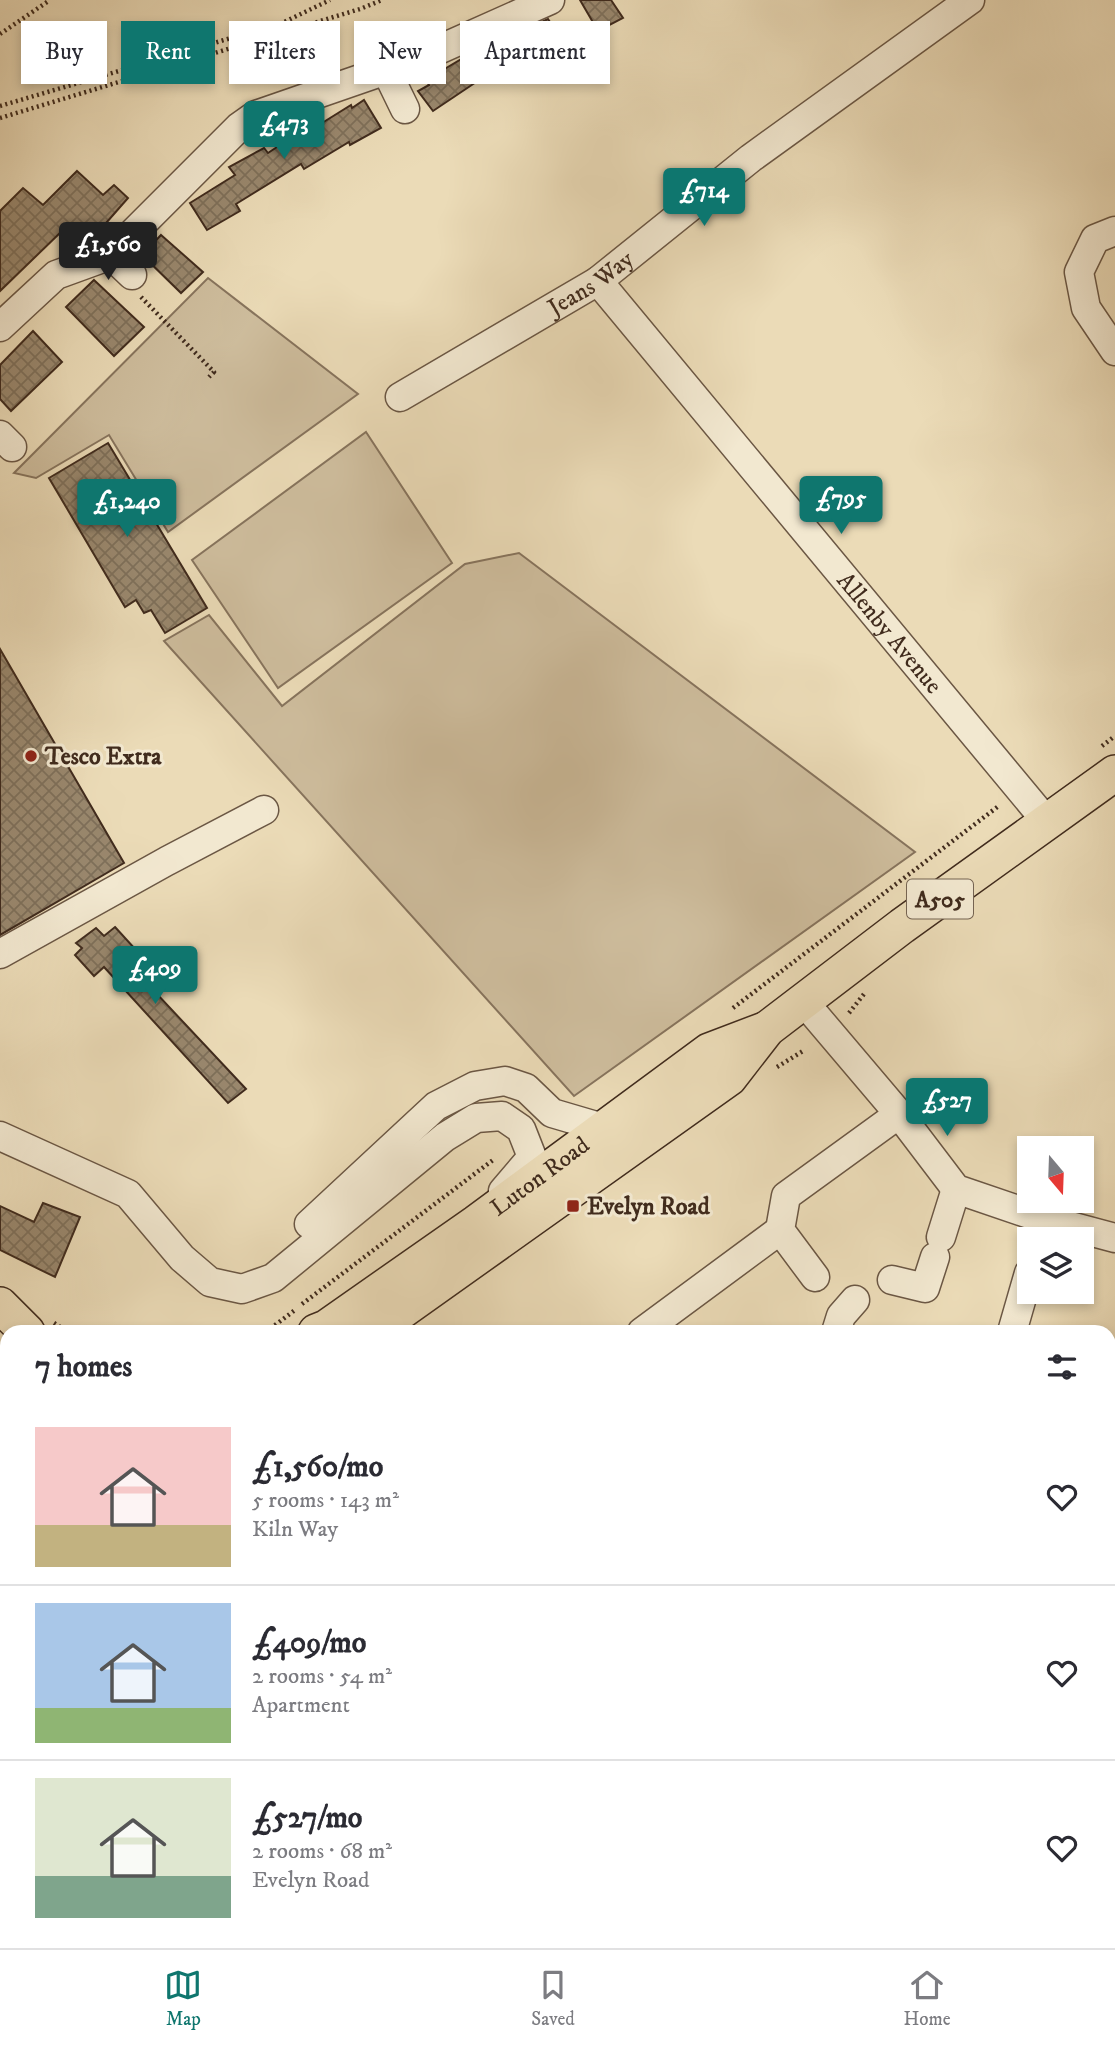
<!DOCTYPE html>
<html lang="en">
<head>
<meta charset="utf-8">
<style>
  body { margin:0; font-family:"IM FELL DW Pica",serif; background:#f7f7f7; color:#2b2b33; height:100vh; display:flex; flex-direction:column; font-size:26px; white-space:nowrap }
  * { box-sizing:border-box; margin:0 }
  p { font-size:23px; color:#7c7c81 }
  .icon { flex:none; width:38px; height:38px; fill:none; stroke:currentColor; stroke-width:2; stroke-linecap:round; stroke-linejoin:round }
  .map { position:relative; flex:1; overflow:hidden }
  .drawer { position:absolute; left:0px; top:1325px; width:1116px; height:625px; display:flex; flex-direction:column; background:#fff; border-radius:21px 21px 0 0; box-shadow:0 4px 10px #0003 }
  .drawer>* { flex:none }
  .banner { position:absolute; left:21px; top:21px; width:700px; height:63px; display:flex; gap:14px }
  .needle { width:46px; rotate:161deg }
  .controls { position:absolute; left:1017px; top:1136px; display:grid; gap:14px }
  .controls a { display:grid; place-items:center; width:77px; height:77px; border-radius:0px; background:#fff; box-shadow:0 4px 10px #0003; font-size:35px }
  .price { position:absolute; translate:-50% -60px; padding:0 16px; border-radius:7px; background:#0f766e; color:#fff; font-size:23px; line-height:46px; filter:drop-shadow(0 2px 4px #0008) }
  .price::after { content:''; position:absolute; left:50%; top:42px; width:21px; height:16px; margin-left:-10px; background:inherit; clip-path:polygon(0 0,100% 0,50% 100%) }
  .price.on { background:#222; color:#fff }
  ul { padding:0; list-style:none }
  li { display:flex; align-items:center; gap:21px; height:175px; padding:0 35px }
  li+li { border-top:2px solid #e1e1e2 }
  li span { display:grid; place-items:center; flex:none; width:196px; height:140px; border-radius:0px; color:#555 }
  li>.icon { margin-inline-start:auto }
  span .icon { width:84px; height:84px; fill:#fffc; stroke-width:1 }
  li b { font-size:30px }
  h2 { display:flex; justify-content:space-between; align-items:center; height:84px; padding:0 35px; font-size:30px }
  .tag { padding:0 24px; border-radius:0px; background:#fff; box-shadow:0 4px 10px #0003; font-size:24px; line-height:63px }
  .tag.on { background:#0f766e; color:#fff }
  .menu { display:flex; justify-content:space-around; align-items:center; height:98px; border-top:2px solid #e1e1e2; background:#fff; font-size:19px; color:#7c7c81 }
  .menu a { display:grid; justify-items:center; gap:4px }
  .menu .on { color:#0f766e }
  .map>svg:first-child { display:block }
  .green { fill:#cebd9d; stroke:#87745d; stroke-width:2 }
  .building { fill:url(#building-cross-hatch); stroke:#402b1d; stroke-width:2 }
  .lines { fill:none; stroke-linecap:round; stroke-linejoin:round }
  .minor-casing { stroke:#6b5744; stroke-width:31 }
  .major-casing { stroke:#402b1d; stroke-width:38 }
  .path { stroke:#402b1d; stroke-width:4.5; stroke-dasharray:2 3.5; stroke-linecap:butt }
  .minor { stroke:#f2e8d0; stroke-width:28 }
  .major { stroke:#ebdbb7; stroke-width:35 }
  .poi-dot { fill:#8f2418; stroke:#f2e8d0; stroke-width:2.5 }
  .labels { text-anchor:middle; stroke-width:6; stroke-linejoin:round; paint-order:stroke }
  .shield { fill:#f2e8d0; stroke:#756453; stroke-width:2 }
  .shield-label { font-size:23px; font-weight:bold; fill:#402b1d }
  .street-label { font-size:24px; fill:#402b1d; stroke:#f2e8d0 }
  .poi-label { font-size:24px; font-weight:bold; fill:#402b1d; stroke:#f2e8d0; text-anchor:start }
</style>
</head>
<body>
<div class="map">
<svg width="1115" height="1948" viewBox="0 0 1115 1948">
  <defs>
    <pattern id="building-cross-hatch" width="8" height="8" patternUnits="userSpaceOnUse" patternTransform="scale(1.75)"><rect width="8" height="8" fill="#99876d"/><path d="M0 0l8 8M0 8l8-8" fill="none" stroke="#7e6f59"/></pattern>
  </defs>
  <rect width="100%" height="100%" fill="#ebdbb7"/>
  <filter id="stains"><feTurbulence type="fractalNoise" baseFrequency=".00286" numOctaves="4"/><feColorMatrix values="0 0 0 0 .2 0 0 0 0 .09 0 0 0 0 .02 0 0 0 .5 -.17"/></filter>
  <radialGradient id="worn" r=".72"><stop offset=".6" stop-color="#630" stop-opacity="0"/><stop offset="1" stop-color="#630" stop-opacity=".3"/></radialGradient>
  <!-- green -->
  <path class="green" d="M208,278L358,394L168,532L109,435L36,478L14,473Z
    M366,432L452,563L278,688L192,560Z
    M519,553L915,852L574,1096L164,641L209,615L282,706L465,564Z"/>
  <!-- building -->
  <path class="building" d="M580,0H611L623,18L598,31Z
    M548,19L560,37L533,53L520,32Z
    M491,45L503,64L433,111L418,91L429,85L426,80L470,54Z
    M364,100L381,128L350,145L349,142L304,169L301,164L236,204L240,211L207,230L190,203L235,175L229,167L264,148L268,153L319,119L322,123L351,105L352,108Z
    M77,171L103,195L114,185L128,198L92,239L85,233L74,243L62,231L0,291V211L23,188L43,205Z
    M161,235L203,272L181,293L142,255Z
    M94,280L144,327L114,356L66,307Z
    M33,331L62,362L11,411L0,399V365Z
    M108,443L207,608L165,633L151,610L144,613L136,600L125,607L49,478Z
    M0,649L124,863L0,935Z
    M115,927L136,950L126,961L246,1089L228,1103L104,967L94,976L75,955L82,948L76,943L96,928L104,936Z
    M43,1203L80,1217L55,1277L0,1250V1206L34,1222Z"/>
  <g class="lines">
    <!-- minor casing -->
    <g class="minor-casing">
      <g id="minor">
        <path d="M386,70L405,109"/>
        <path d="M1115,231L1095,239L1079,272L1086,308L1115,351"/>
        <path d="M111,255L132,275"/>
        <path id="s1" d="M598,281L1047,822"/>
        <path d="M0,327L56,275L111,255L239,127L256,115L418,59L550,0"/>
        <path id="s2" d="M400,397L598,281L751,158L970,0"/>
        <path d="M0,435L12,447"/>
        <path d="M0,954L167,861L264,810"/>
        <path d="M804,1002L899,1114L956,1189L1044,1219L1115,1238"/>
        <path d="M0,1136L128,1194L182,1258L210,1282L242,1289L273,1278L445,1137L476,1118L502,1116L521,1129L532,1157L503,1191"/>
        <path d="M309,1224L436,1106L475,1086L505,1081L526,1088L552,1113L603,1128"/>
        <path d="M941,1237L956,1189"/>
        <path d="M815,1277L780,1230L786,1196L899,1114"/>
        <path d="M892,1280L925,1288L935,1257"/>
        <path d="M642,1332L780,1230"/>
        <path d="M836,1332L841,1316L855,1300"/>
        <path d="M1012,1332L1029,1273"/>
        <path d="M1110,1838L1115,1840"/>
        <path d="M0,1890L7,1898"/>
        <path d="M48,1942L53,1948"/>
      </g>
    </g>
    <!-- major casing -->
    <g class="major-casing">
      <g id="major">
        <path d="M0,1305L27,1332"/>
        <path id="s3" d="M316,1332L326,1328L476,1223L709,1051L767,1029"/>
        <path d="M372,1332L729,1078L767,1029L902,926L1115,773"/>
        <path d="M0,1452L7,1427"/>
        <path d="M0,1519L7,1531"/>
        <path d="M0,1629L7,1625"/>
      </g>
    </g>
    <!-- path -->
    <path class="path" d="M0,34L50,0
      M0,106L282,23L330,0
      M0,118L360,9L382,0
      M141,297L214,372L209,377
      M1102,746L1115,736
      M733,1008L1000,805
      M849,1013L864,994
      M777,1067L803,1051
      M302,1304L493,1160
      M54,1323L68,1332
      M266,1332L295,1310
      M0,1673L7,1670
      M1110,1886L1115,1888"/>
    <!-- minor -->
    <use href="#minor" class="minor"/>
    <!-- major -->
    <use href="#major" class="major"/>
  </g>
  <!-- markers -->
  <g class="poi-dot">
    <circle cx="31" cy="756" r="7"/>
    <rect x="566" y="1199" width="14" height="14" rx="3.5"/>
  </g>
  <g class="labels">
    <!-- shield labels -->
    <rect class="shield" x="907" y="879.5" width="66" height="39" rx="5"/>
    <g class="shield-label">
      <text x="940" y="907">A505</text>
    </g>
    <!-- street labels -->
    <g class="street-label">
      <text dy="8" stroke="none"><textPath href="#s2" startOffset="222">Jeans Way</textPath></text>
      <text dy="8" stroke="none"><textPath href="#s1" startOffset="457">Allenby Avenue</textPath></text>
      <text dy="8" stroke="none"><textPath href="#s3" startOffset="273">Luton Road</textPath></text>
    </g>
    <!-- poi labels -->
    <g class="poi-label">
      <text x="45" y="764">Tesco Extra</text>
      <text x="587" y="1214">Evelyn Road</text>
    </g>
  </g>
  <rect width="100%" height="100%" filter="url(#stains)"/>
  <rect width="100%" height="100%" fill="url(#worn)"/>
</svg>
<div class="controls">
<a><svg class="needle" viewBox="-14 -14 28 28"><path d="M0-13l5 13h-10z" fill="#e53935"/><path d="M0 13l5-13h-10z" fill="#7c7c81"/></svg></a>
<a><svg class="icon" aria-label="layers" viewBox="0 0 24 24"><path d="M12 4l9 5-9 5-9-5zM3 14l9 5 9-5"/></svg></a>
</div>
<b class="price" style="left:284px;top:161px">£473</b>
<b class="price" style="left:704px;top:228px">£714</b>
<b class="price on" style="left:108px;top:282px">£1,560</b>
<b class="price" style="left:841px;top:536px">£795</b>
<b class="price" style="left:127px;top:539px">£1,240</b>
<b class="price" style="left:155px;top:1006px">£409</b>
<b class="price" style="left:947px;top:1138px">£527</b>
<div class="banner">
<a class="tag">Buy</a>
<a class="tag on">Rent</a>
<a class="tag">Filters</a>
<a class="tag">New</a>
<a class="tag">Apartment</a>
</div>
<section class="drawer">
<h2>7 homes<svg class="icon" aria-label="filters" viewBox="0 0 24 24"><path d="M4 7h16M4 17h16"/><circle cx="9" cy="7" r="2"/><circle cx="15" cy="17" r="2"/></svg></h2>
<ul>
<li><span style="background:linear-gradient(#f6c9c9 70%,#c2b280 0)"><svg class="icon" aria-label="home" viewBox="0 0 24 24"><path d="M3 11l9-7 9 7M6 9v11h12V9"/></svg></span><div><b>£1,560/mo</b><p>5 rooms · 143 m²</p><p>Kiln Way</p></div><svg class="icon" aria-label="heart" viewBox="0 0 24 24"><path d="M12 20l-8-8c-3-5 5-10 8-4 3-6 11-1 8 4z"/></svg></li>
<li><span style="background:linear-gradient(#a9c7e8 75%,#8fb573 0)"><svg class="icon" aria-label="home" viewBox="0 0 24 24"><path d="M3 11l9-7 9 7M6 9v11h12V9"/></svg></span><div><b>£409/mo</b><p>2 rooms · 54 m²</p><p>Apartment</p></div><svg class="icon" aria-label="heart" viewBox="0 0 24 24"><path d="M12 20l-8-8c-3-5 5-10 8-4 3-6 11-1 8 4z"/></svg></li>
<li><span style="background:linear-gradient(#dfe7d0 70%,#7fa58c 0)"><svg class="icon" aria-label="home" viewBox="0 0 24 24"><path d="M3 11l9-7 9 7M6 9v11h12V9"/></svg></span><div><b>£527/mo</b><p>2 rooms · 68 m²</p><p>Evelyn Road</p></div><svg class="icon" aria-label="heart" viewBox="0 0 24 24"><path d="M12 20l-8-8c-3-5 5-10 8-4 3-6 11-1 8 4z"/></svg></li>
</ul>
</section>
</div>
<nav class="menu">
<a class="on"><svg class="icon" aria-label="map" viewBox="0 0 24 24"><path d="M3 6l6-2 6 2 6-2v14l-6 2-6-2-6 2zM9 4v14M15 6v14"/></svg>Map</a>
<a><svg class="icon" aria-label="saved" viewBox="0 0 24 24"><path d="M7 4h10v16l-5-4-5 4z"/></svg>Saved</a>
<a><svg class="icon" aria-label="home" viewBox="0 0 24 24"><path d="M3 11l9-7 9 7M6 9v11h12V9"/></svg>Home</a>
</nav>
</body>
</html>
